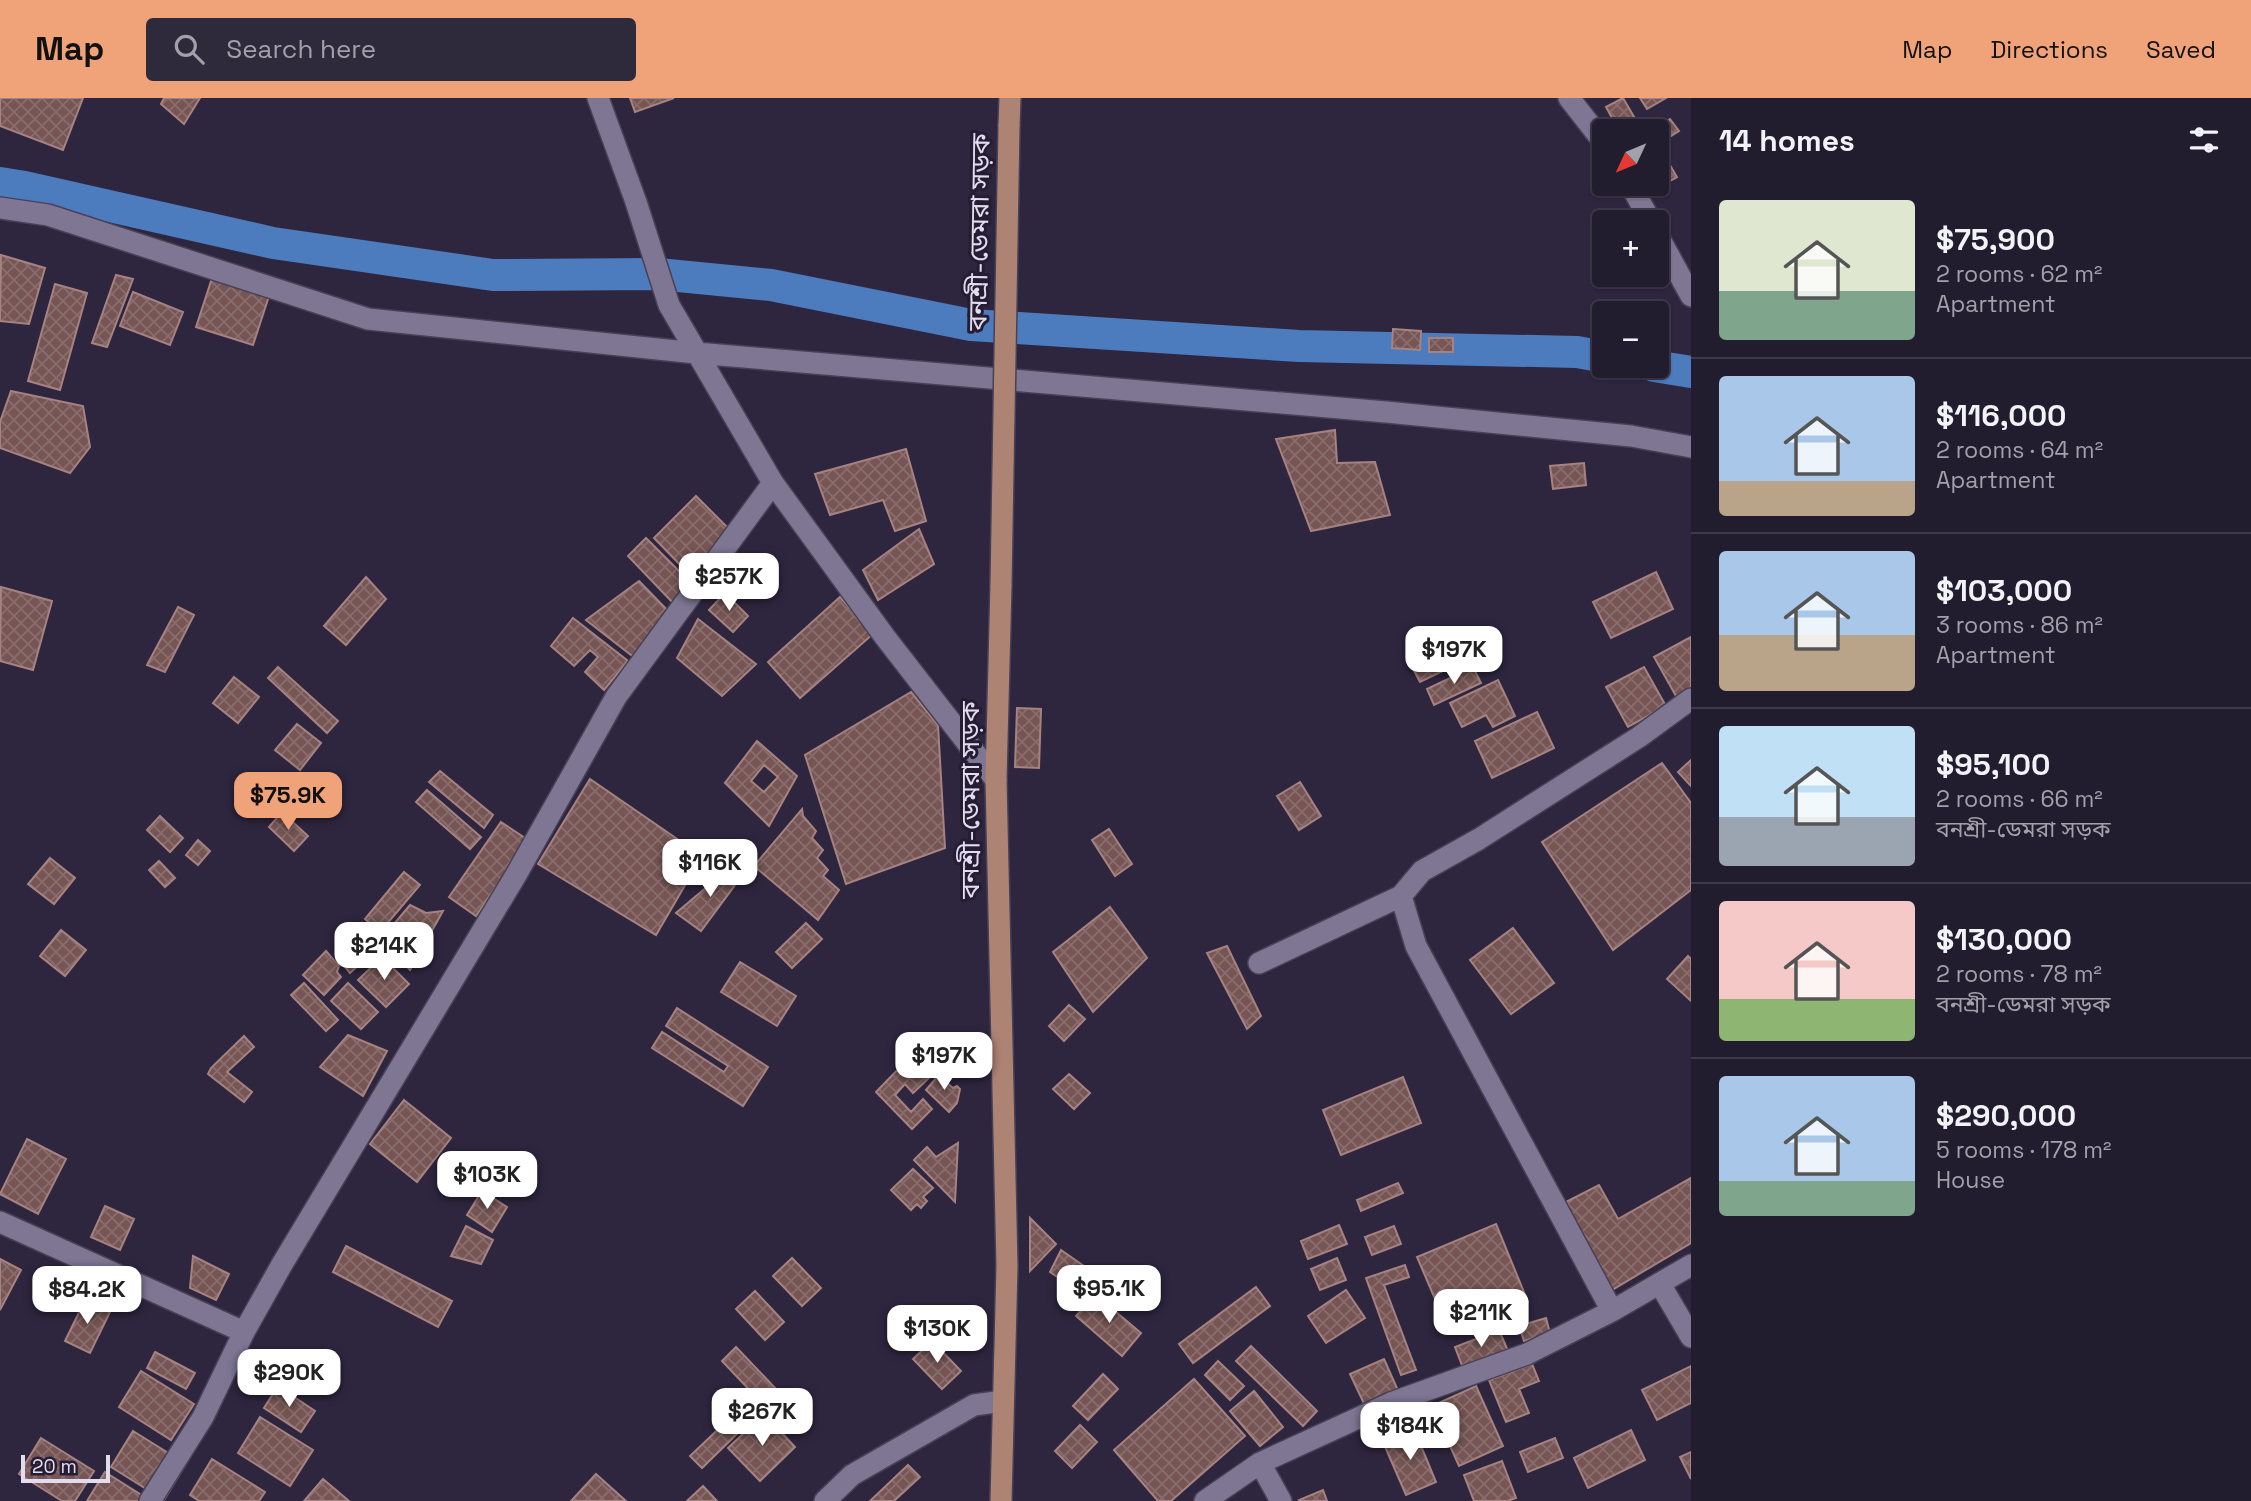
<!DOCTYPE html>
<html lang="en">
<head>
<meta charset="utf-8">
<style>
  body { margin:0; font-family:"Space Grotesk","Noto Sans Bengali",sans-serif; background:#2e293b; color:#f1f3f6; height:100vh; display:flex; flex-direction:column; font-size:26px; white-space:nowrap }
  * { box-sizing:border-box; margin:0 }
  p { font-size:23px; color:#a2a1aa }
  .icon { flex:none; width:38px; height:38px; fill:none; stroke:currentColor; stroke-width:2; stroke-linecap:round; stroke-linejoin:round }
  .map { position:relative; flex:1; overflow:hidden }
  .panel { display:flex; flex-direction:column; background:#221c2f; width:560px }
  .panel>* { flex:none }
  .needle { width:46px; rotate:226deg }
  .fabs { position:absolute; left:1592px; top:21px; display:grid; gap:14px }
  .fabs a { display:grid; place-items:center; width:77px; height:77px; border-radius:7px; background:#221c2f; box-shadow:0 2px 5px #0004,0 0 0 2px #3f3a4b; font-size:35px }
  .scale { position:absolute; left:21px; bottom:18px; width:89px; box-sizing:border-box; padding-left:7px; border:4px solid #e2ddee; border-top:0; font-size:19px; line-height:24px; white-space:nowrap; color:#e2ddee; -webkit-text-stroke:5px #241d34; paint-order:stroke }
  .price { position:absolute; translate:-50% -60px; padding:0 16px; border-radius:14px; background:#fff; color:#222; font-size:23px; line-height:46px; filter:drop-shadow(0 2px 4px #0008) }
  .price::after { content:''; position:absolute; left:50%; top:42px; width:21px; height:16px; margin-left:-10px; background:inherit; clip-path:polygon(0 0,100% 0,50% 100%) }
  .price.on { background:#f0a279; color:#111 }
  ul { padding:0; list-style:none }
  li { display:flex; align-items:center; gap:21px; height:175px; padding:0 28px }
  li+li { border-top:2px solid #3f3a4b }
  li span { display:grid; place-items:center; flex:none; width:196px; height:140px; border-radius:7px; color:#555 }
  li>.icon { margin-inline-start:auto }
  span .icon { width:84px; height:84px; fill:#fffc; stroke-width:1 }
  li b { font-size:30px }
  h2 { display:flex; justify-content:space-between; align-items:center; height:84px; padding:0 28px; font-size:30px }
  header { display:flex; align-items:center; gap:42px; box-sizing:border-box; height:98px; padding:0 35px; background:#f0a279; color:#111 }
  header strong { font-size:33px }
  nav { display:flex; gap:38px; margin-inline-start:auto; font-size:24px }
  .search { width:490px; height:63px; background:#2e293b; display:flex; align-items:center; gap:18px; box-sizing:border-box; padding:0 24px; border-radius:7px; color:#a2a1aa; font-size:26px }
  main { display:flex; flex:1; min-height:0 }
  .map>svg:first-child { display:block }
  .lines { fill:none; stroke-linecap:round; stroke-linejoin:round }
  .canal { stroke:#4c7cbe; stroke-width:32 }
  .building { fill:url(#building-cross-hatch); stroke:#a68280; stroke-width:2; fill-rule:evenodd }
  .street-casing { stroke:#484055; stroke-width:24 }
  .primary-casing { stroke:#484055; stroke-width:24 }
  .street { stroke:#7e7693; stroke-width:21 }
  .primary { stroke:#ad8374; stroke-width:21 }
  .primary-bridge-casing { stroke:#484055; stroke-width:24; stroke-linecap:butt }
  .primary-bridge { stroke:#ad8374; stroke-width:21 }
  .labels { text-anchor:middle; stroke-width:6; stroke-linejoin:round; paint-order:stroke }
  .street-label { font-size:26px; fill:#e2ddee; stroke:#241d34 }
</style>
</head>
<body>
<header>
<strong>Map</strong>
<div class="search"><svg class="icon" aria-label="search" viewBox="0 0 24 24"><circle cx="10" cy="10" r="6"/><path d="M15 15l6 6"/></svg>Search here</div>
<nav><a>Map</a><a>Directions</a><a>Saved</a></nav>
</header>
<main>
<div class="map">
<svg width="1691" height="1403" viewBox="0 0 1691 1403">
  <defs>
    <pattern id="building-cross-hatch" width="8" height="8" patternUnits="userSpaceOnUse" patternTransform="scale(1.75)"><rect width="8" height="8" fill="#765554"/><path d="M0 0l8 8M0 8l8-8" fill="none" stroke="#896d6d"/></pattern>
  </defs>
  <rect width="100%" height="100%" fill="#2e263f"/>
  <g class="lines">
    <!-- canal -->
    <path class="canal" d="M0,85L25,89L273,145L493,177L658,176L771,187L971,227L1299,248L1577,254L1605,259
      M1654,268L1691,274"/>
  </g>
  <!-- building -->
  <path class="building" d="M0,0H83L63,52L0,28Z
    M164,0H200L184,26L161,6Z
    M630,0H674L635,14Z
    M1623,0L1640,29L1632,33H1619L1606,9Z
    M1640,0H1666L1647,11Z
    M1670,21L1679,33L1657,47V33H1651Z
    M1660,50L1677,79L1659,89L1657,86V51Z
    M1,157L45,170L29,226L0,223Z
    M214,174L271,192L253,247L196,229Z
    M116,177L133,181L107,249L92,245Z
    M55,186L87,195L60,292L28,283Z
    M133,194L183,214L170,247L120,228Z
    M1393,231L1421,233L1420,252L1392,250Z
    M1429,240H1453V254H1429Z
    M11,293L83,308L90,349L70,375L0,350V324Z
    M1335,332L1337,365L1375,364L1390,417L1311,433L1276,341Z
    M906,351L926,423L895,433L883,402L830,417L815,376Z
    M1584,365L1586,387L1553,391L1550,368Z
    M696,398L735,437L692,479L654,440Z
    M919,431L934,466L878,502L863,472Z
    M646,440L694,488L675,507L628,458Z
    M1656,474L1673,511L1611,540L1593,504Z
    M366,479L386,501L346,547L324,528Z
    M639,483L675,520L636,561L586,522Z
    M1,489L52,503L33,572L0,563Z
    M725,495L748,518L733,534L709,512Z
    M840,499L873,536L800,600L768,564Z
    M178,509L194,517L165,574L147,567Z
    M573,520L628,563L604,592L585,574L598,559L590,552L574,568L551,548Z
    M698,521L756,566L722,598L677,560Z
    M1691,539V589L1676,598L1654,559Z
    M1443,552L1451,569L1420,584L1411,567Z
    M278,569L338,623L327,635L268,580Z
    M1473,569L1481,585L1434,607L1427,591Z
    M1644,569L1666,608L1628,629L1606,589Z
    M234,579L259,599L238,625L213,605Z
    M1498,582L1515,618L1493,629L1486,617L1462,629L1450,605Z
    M911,594L938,627L945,750L846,786L805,657Z
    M1017,610L1041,611L1039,670L1015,669Z
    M1537,614L1554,650L1492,680L1475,643Z
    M297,626L321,645L300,672L275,652Z
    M757,643L797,678L769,728L725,685ZM764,667L778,679L764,694L751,683Z
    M1691,662V688L1678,674Z
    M1662,665L1691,705V792L1613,852L1542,744Z
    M440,673L493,717L484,730L429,684Z
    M590,681L702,758L656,837L538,766Z
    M1300,684L1321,718L1299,732L1277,698Z
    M427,692L481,739L470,751L416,704Z
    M802,711L803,718L816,733L812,740L823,752L817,760L828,772L823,778L839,792L818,822L754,768Z
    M282,714L308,738L294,753L269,729Z
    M160,718L183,740L170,754L147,732Z
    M501,724L528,742L476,818L449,799Z
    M1109,731L1132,766L1115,778L1092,742Z
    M198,742L210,753L198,767L186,757Z
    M50,760L75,780L54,806L28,786Z
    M159,763L175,780L165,789L149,772Z
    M734,766L744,775L701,833L676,815Z
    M404,774L420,787L380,834L365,821Z
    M410,807L426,815L443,813L410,872L382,840Z
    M1110,809L1147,860L1093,914L1053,854Z
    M806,825L822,841L792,870L776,854Z
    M1513,830L1554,885L1511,916L1470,862Z
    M61,832L86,852L65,878L40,858Z
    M345,839L371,856L350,875L342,865L337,851Z
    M1227,848L1261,918L1247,931L1207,855Z
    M326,853L339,868L337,874L341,879L324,897L303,877Z
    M1688,858L1691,861V903L1667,881Z
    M382,859L409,886L386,909L358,882Z
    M740,864L796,898L777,928L721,894Z
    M304,885L338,922L326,933L291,897Z
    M348,885L378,914L361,931L331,903Z
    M1069,907L1085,921L1064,943L1049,928Z
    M677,910L768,969L743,1008L652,950L662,934L724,974L728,968L666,928Z
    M348,937L387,953L363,998L320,969Z
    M244,938L254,949L227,974L252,994L244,1004L208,976L211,970Z
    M910,959L930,979L913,995L905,986L895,997L911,1014L923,1001L932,1011L912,1031L876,994Z
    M942,973L948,979L945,983L953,990L957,988L960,991L957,1005L949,1014L926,992Z
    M1069,976L1090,995L1074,1011L1053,991Z
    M1403,979L1421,1025L1341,1057L1323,1012Z
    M404,1002L451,1040L417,1084L370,1046Z
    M27,1041L66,1061L38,1116L0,1096Z
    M958,1045L955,1104L914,1062L927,1049L936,1059Z
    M913,1071L933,1090L923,1099L927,1103L921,1110L917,1106L911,1112L891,1092Z
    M1691,1080V1145L1612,1192L1562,1106L1599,1087L1618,1121Z
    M1398,1085L1403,1095L1361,1113L1357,1102Z
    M482,1093L507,1109L492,1134L467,1117Z
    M105,1108L134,1121L120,1152L91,1139Z
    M1030,1120L1056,1146L1030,1173Z
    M1496,1126L1528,1204L1511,1211L1506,1198L1491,1205L1496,1217L1450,1236L1417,1159Z
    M1339,1127L1347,1146L1308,1161L1301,1143Z
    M466,1128L493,1142L481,1166L451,1158Z
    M1394,1128L1401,1146L1372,1157L1365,1139Z
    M346,1148L452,1203L438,1229L333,1174Z
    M1061,1152L1114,1189L1101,1209L1050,1174Z
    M193,1158L229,1176L216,1202L190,1190Z
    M792,1160L821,1190L802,1208L773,1178Z
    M1337,1160L1346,1182L1320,1192L1311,1171Z
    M0,1161L21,1172L0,1212Z
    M1405,1167L1409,1179L1384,1187L1416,1272L1401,1277L1366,1180Z
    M1256,1189L1270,1208L1193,1265L1179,1246Z
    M1346,1192L1365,1220L1326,1245L1308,1218Z
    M755,1193L784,1224L765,1242L736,1211Z
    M1095,1196L1141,1235L1122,1258L1076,1218Z
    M85,1202L110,1214L90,1255L65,1243Z
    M1546,1220L1550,1235L1524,1243L1519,1228Z
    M1499,1232L1508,1253L1463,1270L1455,1249Z
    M932,1243L961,1273L942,1291L913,1261Z
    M1251,1248L1317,1313L1303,1328L1236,1263Z
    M736,1249L776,1291L761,1304L722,1263Z
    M155,1254L195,1275L186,1291L147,1270Z
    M1384,1261L1400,1297L1367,1312L1350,1276Z
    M1218,1263L1244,1288L1230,1302L1205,1277Z
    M1532,1266L1539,1283L1519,1291L1529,1315L1506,1324L1489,1282Z
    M1691,1268V1305L1657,1322L1642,1292Z
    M141,1273L194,1306L171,1342L119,1309Z
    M1103,1276L1118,1291L1088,1322L1073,1308Z
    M1194,1281L1245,1338L1171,1403H1158L1114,1352Z
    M278,1288L315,1313L301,1334L264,1310Z
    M1476,1288L1503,1348L1459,1368L1432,1308Z
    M1254,1293L1283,1329L1260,1348L1230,1313Z
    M764,1316L795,1349L760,1383L728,1350Z
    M260,1319L313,1352L290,1388L238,1355Z
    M729,1321L740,1333L702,1370L690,1358Z
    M1080,1327L1097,1344L1072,1370L1055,1353Z
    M1414,1331L1436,1384L1406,1397L1383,1344Z
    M1631,1332L1645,1362L1588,1390L1574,1360Z
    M133,1333L186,1366L164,1402L111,1369Z
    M41,1340L94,1373L75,1403H62L19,1376Z
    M1555,1340L1563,1360L1528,1374L1520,1354Z
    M1691,1354V1381L1680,1359Z
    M212,1361L265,1394L259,1403H199L190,1397Z
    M1502,1363L1516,1400L1508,1403H1474L1464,1377Z
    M908,1367L920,1379L894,1403H870Z
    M105,1374L151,1403H87Z
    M596,1376L626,1403H571Z
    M323,1381L349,1403H304Z
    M703,1388L717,1403H687Z
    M1323,1392L1327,1403H1300L1299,1402Z"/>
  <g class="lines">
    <!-- street casing -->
    <g class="street-casing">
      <path id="street" d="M598,0L636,104L669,207L773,385L885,539L996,682
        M1569,0L1605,46
        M1630,86L1651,124
        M0,110L48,117L368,221L696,255L1386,314L1631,338L1691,349
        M1657,136L1691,198
        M1259,865L1401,798
        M0,1124L244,1234L281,1168L516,777L616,599L773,385
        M1660,1186L1691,1239
        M1612,1213L1416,848L1401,798L1422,773L1479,741L1639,639L1691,601
        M1260,1365L1281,1403
        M150,1403L203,1319L244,1234
        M825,1403L852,1377L974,1307L1003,1303
        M1205,1403L1260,1365L1391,1305L1527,1256L1612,1213L1691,1167"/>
    </g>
    <!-- primary casing -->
    <g class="primary-casing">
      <path id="primary" d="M1009,28L1010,0
        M1001,487L996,682L1007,1168L1001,1403"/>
    </g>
    <!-- street -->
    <use href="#street" class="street"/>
    <!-- primary -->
    <use href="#primary" class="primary"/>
    <!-- primary-bridge casing -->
    <g class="primary-bridge-casing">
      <path id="primary-bridge" d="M1001,487L1009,28"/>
    </g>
    <!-- primary-bridge -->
    <use href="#primary-bridge" class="primary-bridge"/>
  </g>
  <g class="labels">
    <!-- street labels -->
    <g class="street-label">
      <text transform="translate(979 134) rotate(-89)" y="9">বনশ্রী-ডেমরা সড়ক</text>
      <text transform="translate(970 702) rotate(-90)" y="9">বনশ্রী-ডেমরা সড়ক</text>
    </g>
  </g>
</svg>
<div class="fabs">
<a><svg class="needle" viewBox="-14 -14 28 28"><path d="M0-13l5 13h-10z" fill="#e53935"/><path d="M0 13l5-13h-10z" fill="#a2a1aa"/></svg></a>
<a>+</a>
<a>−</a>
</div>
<div class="scale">20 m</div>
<b class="price" style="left:729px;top:515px">$257K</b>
<b class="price" style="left:1454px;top:588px">$197K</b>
<b class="price on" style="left:288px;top:734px">$75.9K</b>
<b class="price" style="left:710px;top:801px">$116K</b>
<b class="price" style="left:384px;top:884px">$214K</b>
<b class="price" style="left:944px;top:994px">$197K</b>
<b class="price" style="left:487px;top:1113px">$103K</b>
<b class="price" style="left:1109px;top:1227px">$95.1K</b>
<b class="price" style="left:87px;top:1228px">$84.2K</b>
<b class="price" style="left:1481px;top:1251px">$211K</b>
<b class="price" style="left:937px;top:1267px">$130K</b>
<b class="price" style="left:289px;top:1311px">$290K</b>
<b class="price" style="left:762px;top:1350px">$267K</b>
<b class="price" style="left:1410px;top:1364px">$184K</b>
</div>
<section class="panel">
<h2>14 homes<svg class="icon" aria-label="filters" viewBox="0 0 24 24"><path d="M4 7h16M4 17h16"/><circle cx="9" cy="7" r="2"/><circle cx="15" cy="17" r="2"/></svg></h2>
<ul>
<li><span style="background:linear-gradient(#dfe7d0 65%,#7fa58c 0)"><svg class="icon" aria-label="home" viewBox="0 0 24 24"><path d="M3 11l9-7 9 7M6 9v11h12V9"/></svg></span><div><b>$75,900</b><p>2 rooms · 62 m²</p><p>Apartment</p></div></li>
<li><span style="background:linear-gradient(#a9c7e8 75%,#b9a48a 0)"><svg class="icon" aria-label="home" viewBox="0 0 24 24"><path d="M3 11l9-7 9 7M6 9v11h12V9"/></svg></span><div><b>$116,000</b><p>2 rooms · 64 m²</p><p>Apartment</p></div></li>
<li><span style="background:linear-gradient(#a9c7e8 60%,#b9a48a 0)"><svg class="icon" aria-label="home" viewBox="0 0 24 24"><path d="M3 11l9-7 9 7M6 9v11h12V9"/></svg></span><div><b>$103,000</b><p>3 rooms · 86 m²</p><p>Apartment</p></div></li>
<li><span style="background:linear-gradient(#bfe0f5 65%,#9aa5b1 0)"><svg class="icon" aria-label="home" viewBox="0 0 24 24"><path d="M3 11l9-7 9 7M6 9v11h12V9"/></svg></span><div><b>$95,100</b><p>2 rooms · 66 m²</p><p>বনশ্রী-ডেমরা সড়ক</p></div></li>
<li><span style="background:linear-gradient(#f6c9c9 70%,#8fb573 0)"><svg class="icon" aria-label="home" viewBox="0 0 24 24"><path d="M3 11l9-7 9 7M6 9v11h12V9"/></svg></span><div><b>$130,000</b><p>2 rooms · 78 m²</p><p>বনশ্রী-ডেমরা সড়ক</p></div></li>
<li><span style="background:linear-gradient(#a9c7e8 75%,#7fa58c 0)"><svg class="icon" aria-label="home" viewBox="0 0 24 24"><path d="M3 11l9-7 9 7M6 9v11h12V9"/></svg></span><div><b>$290,000</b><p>5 rooms · 178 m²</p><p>House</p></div></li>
</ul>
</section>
</main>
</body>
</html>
